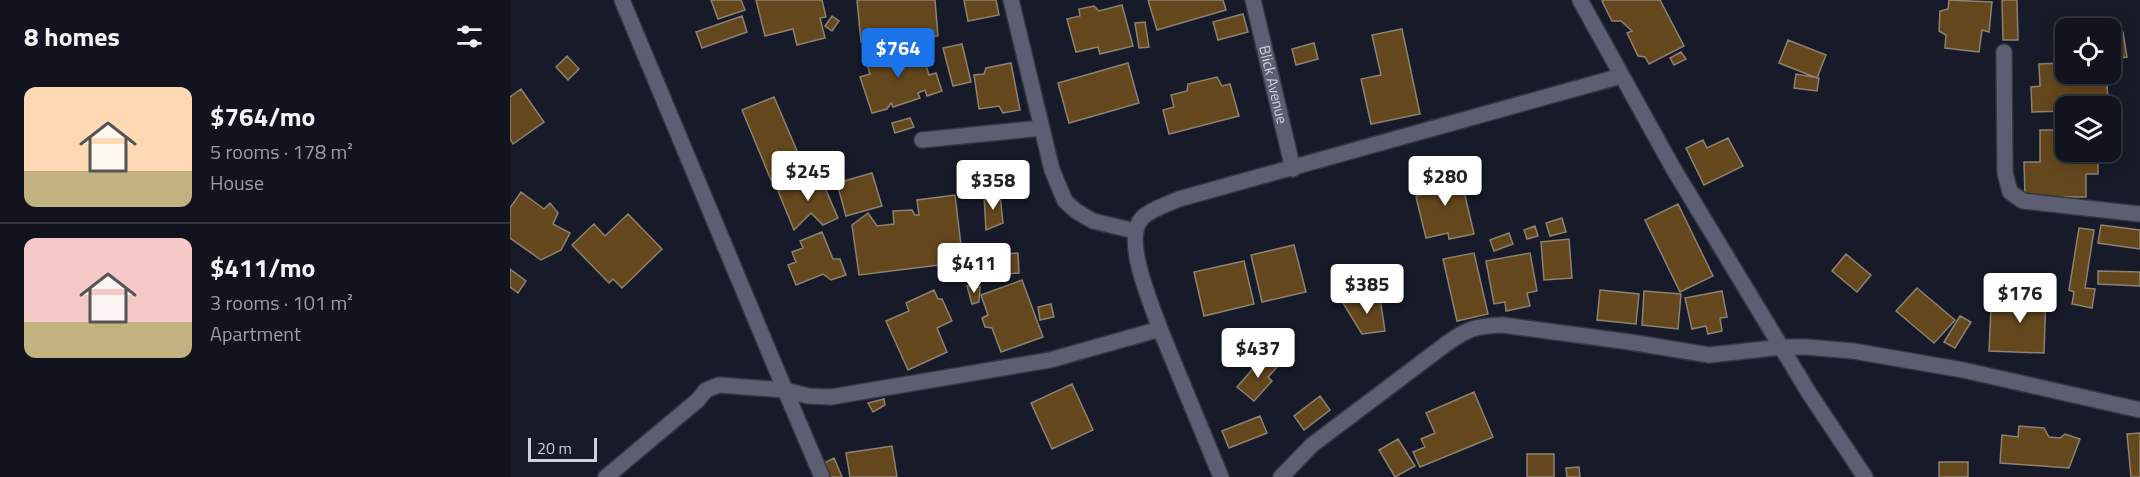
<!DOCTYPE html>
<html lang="en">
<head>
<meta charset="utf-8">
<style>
  body { margin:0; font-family:"Titillium Web",sans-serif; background:#1e212c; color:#f1f3f6; height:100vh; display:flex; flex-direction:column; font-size:22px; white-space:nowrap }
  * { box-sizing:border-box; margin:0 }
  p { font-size:20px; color:#9c9ea4 }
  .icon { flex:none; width:33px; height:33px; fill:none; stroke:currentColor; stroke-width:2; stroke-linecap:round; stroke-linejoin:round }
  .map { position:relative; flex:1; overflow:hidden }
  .side { display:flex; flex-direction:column; background:#11141f; width:510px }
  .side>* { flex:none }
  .tools { position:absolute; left:1545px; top:18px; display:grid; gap:12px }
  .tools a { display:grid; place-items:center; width:66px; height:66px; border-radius:12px; background:#11141f; box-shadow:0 3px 15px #0003,0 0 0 2px #30333d; font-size:30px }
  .scale { position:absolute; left:18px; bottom:15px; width:69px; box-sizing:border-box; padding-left:6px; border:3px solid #ced1db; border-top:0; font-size:16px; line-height:21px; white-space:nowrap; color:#ced1db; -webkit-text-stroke:4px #171b29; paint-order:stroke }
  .price { position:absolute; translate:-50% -51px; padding:0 14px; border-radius:6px; background:#fff; color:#222; font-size:20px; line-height:39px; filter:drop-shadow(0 2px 3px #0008) }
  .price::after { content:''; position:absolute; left:50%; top:36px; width:18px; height:14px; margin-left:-9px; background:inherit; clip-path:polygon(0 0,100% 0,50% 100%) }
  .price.on { background:#1a73e8; color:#fff }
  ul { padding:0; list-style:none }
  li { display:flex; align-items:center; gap:18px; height:150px; padding:0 24px }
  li+li { border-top:2px solid #30333d }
  li span { display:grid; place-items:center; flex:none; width:168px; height:120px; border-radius:12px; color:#555 }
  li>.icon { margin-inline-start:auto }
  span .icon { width:72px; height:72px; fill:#fffc; stroke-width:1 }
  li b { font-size:26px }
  h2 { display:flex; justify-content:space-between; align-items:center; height:72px; padding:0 24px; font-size:26px }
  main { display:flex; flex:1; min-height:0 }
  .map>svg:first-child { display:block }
  .building { fill:#64471d; stroke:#8d8171; stroke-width:1.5 }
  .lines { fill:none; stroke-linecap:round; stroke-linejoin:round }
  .minor-casing { stroke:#343741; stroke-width:18 }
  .minor { stroke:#5b5f71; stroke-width:15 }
  .labels { text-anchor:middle; stroke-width:4.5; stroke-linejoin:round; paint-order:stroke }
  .street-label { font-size:15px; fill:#ced1db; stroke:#171b29 }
</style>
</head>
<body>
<main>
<section class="side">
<h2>8 homes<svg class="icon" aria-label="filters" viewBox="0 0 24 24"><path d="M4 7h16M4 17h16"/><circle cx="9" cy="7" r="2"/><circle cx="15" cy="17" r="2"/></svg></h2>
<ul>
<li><span style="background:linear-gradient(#ffd9b3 70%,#c2b280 0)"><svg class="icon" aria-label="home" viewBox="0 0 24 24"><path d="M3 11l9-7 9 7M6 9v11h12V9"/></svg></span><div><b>$764/mo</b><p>5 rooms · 178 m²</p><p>House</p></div></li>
<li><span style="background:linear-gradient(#f6c9c9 70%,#c2b280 0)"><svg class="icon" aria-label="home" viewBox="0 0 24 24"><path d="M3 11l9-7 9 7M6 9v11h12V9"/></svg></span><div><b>$411/mo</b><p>3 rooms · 101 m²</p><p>Apartment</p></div></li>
</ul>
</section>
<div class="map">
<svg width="1630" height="477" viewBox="0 0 1630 477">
  <rect width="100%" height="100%" fill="#171b29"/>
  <!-- building -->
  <path class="building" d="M201,0H231L235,10L208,19Z
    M246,0H312L316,17L310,18L315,38L287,45L283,29L255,36Z
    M347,0H425L428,36L351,42Z
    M454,0H486L489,15L458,21Z
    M638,0H713L716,10L647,30Z
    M1094,0H1150L1174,46L1139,64L1135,57L1128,56L1117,33L1122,31L1111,21H1102L1092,1Z
    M1439,0L1482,2L1479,32L1472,30L1469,52L1435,48L1436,35L1429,31L1430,11L1438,9Z
    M1492,0H1507L1508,40H1493Z
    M612,5L623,46L590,54L588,47L566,52L557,19L570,16L569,9L584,6L589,11Z
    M733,14L738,32L708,40L703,22Z
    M232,16L237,32L192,48L186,32Z
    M322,16L329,21L322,31L315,26Z
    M635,22L639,47L629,48L625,23Z
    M892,29L910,114L861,124L851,79L871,75L862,35Z
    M1613,32L1617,57L1602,59L1600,34Z
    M1278,40L1316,55L1307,78L1269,63Z
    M804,43L808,59L786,65L782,49Z
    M452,44L461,82L443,86L433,48Z
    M391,46L393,55L411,49L419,75L426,73L432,91L417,96L415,90L408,93L410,98L383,107L381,103L377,109L362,113L350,77L360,74L357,64L365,61L363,55Z
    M1171,52L1176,59L1164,65L1160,58Z
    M57,56L69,69L58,80L46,67Z
    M501,63L510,110L493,113L489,106L469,109L464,75L474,74L476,68Z
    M618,63L629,103L559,123L548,83Z
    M1553,63V76L1583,75V82H1597L1598,106H1556V111L1522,112L1521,87L1530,86L1529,64Z
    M1286,74L1309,78L1307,91L1284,88Z
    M707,77L712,86L720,84L729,116L659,134L653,110L664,107L661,95L677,91L678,84Z
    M11,89L34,122L3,144L0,139V97Z
    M264,97L294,167L261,180L232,110Z
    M400,118L404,127L385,133L382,123Z
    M1530,130H1556V152H1575L1588,156V174H1576V197H1515L1514,162H1530Z
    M1218,138L1233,166L1194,185L1176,148L1193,140L1197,148Z
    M949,170L964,234L939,239L938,233L916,238L906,197L917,191L914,178Z
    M362,173L372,206L336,216L327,183Z
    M309,174L328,218L313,225L301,213L284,230L268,191Z
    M11,192L34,209L40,203L48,213L43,224L60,233L51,250L31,260L0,238V208Z
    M445,195L453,262L349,275L342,225L358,213L367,226L384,224L383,211L402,210L405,215H409L407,200Z
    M490,195L493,223L476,230L474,196Z
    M1168,204L1203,276L1170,292L1135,220Z
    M118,214L152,249L112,288L103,279L99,283L62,245L84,224L95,236Z
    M1052,218L1056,232L1040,236L1036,223Z
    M1591,225L1630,230V249L1588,243Z
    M1025,226L1028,236L1017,239L1014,230Z
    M1569,228L1584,230L1575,288L1585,289L1582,308L1562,304L1564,292L1559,290Z
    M312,232L323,259H330L336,275L321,280L313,274L286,285L278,265L286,262L282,252L293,248L290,241Z
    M999,233L1003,244L984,251L980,240Z
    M1059,239L1062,278L1034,280L1031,242Z
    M784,245L796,292L752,302L741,255Z
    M508,253L509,273L467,276L466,256Z
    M964,253L978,314L947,321L933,259Z
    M1020,253L1027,291L1017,293L1020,306L996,311L995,302L984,304L976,261Z
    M1336,254L1361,275L1347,292L1322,271Z
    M734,261L744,304L694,316L684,272Z
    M0,269L16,281L8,293L0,287Z
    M1588,271L1630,272V286L1588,284Z
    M512,280L533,337L491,352L482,328L475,327L472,318L478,315L471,295Z
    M457,286L470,287L469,302L462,304Z
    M1407,288L1445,320L1424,343L1386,311Z
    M424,290L428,299H432L442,321L427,328L437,352L398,370L376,321L399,311L396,303Z
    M1090,290L1129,294L1126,324L1087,320Z
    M1499,290L1536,292L1534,353L1479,351L1481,308H1499Z
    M1134,291L1171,294L1168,329L1132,325Z
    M1212,291L1217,317L1210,318L1212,331L1198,334L1196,326L1182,329L1175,298Z
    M870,298L875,331L852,334L833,303Z
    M541,304L544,317L530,320L528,307Z
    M1450,316L1461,322L1445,348L1434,342Z
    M754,356L767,367L758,377L762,381L744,401L727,387Z
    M562,384L583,430L542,449L521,403Z
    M964,392L983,437L910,467L903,452L915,447L911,439L925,433L916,413Z
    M810,396L820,410L794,430L784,416Z
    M374,399L375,405L363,412L358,403Z
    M750,416L757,433L719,448L712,431Z
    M1509,426L1534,428L1539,437L1550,438L1555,434L1570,439L1559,468L1490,463L1492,435L1508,437Z
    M1630,433V477H1621L1617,434Z
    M888,439L905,466L885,477L869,450Z
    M382,446L387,477H340L336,453Z
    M1017,454H1044V477H1017Z
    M324,458L332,477H318L312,464Z
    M1429,462H1458V477H1429Z
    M1069,467L1070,477H1057L1056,468Z"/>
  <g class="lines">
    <!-- minor casing -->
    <g class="minor-casing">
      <g id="minor">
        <path d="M112,0L275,390L298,396L321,397L540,360L650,329L711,477"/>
        <path d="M501,0L542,170L555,201L566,211L583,221L625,231"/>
        <path id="s1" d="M743,0L783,169"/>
        <path d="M1070,0L1163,168L1299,393L1355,477"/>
        <path d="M1494,52L1495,173L1500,192L1513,201L1630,214"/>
        <path d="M412,140L532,128"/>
        <path d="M650,329C642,305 612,239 632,218C641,209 658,204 669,199L1111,76"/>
        <path d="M96,477L188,400L196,390L209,385L275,390L312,477"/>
        <path d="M771,477L802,445L936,344C959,328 965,326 993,325L1120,342L1199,355L1273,347H1296L1343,351L1453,370L1630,410"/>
      </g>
    </g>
    <!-- minor -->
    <use href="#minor" class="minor"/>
  </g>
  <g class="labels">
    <!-- street labels -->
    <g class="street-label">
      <text dy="5" stroke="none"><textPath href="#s1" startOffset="87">Blick Avenue</textPath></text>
    </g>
  </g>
</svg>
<div class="tools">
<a><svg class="icon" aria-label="locate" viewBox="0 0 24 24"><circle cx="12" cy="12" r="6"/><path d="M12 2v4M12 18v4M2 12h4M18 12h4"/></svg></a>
<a><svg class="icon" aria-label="layers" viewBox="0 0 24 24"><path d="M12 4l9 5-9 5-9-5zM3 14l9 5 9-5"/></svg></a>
</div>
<div class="scale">20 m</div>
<b class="price on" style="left:388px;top:79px">$764</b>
<b class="price" style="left:298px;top:202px">$245</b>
<b class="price" style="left:935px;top:207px">$280</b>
<b class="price" style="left:483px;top:211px">$358</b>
<b class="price" style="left:464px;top:294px">$411</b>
<b class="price" style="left:857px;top:315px">$385</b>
<b class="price" style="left:1510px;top:324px">$176</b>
<b class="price" style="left:748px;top:379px">$437</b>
</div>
</main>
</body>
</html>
